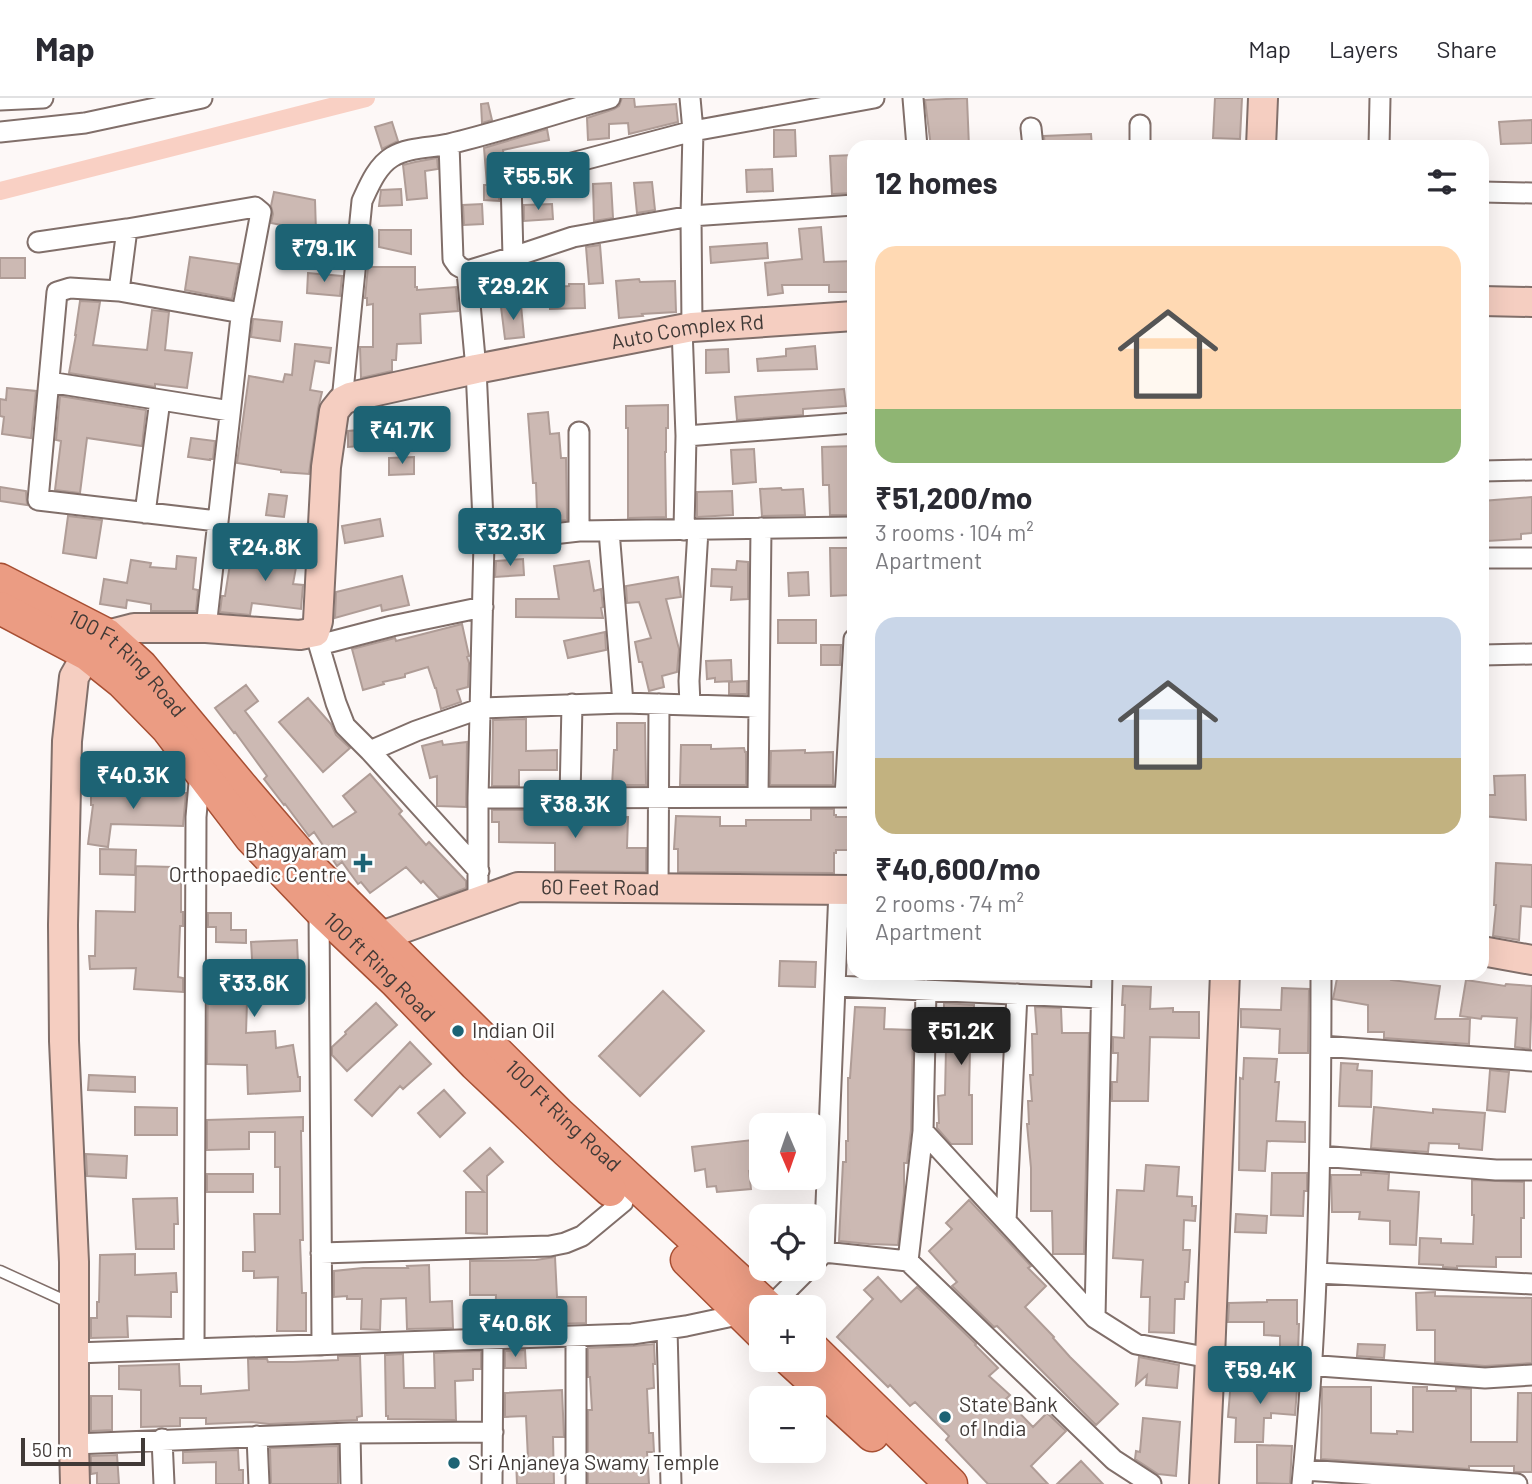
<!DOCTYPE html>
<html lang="en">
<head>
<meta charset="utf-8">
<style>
  body { margin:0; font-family:Barlow,sans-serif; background:#f7f7f7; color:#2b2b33; height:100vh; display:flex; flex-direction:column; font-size:26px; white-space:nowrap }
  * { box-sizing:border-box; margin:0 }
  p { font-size:23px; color:#7c7c81 }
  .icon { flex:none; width:38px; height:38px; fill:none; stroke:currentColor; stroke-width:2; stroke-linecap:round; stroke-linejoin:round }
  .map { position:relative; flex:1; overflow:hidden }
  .details { position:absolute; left:847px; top:42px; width:642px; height:840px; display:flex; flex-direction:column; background:#fff; border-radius:21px; box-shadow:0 7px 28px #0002 }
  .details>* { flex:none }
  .needle { width:46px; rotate:178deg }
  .buttons { position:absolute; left:749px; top:1015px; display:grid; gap:14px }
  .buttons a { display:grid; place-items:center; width:77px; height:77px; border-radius:14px; background:#fff; box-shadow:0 7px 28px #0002; font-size:35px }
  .scale { position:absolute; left:21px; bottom:18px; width:124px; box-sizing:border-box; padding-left:7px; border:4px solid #413a37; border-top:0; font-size:19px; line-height:24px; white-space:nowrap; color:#413a37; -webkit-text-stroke:5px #fff; paint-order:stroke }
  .price { position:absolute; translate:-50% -60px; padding:0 16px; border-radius:7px; background:#1d6374; color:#fff; font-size:23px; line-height:46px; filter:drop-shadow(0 2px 4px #0008) }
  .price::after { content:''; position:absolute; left:50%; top:42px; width:21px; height:16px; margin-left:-10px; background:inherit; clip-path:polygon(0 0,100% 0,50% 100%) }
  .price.active { background:#222; color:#fff }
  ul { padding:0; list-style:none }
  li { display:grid; align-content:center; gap:14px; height:371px; padding:0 28px }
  li span { display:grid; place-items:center; height:217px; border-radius:21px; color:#555 }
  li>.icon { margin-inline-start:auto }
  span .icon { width:126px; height:126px; fill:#fffc; stroke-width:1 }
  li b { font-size:30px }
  h2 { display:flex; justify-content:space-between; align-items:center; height:84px; padding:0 28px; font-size:30px }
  header { display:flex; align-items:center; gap:42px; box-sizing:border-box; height:98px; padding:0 35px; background:#fff; border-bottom:2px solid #e1e1e2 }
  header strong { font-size:33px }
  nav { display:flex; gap:38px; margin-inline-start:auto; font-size:24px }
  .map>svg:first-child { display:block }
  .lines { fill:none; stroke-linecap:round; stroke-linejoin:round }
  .canal { stroke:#f9d0c4; stroke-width:18 }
  .building { fill:#ccb9b3; stroke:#af9c96; stroke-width:2 }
  .lane-casing { stroke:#816f6a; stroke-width:13 }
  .street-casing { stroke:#816f6a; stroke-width:23 }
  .secondary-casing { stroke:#816f6a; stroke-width:32 }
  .primary-casing { stroke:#a74f33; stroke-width:35 }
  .lane { stroke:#fff; stroke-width:10 }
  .street { stroke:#fff; stroke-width:19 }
  .secondary { stroke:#f5cec1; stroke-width:28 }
  .primary { stroke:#eb9c83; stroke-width:32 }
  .poi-dot { fill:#1d6374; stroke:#fff; stroke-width:2.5 }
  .labels { text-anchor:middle; stroke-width:5; stroke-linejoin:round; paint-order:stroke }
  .street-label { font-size:21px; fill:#413a37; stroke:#fff }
  .poi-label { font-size:21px; fill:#413a37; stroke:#fff; text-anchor:start }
</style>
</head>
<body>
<header>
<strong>Map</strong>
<nav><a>Map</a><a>Layers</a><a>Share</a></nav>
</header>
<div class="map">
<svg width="1532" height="1386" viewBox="0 0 1532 1386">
  <rect width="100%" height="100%" fill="#fdf8f7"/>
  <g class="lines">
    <!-- canal -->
    <path class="canal" d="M0,93L366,0"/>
  </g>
  <!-- building -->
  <path class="building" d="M622,0H634L635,9L676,6L678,24L629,36L628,25L609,26V40L588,42L587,20L614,11L619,8Z
    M967,0L969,49H931L925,2Z
    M1215,0H1242L1240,41L1213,40Z
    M488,5L492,22L482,25L481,6Z
    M1532,22V45L1501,46L1499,24Z
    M392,24L398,43L382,51L375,29Z
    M547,31L549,42L503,52L505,71L500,75L499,81V103L484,102V87H487L484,50Z
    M774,32H795L796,58L774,59Z
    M1091,36L1092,49H1045L1044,38Z
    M854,57V95L832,96L830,58Z
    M437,60L438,71L425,73L427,100L407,102L403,67L415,64Z
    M772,71L773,93L747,94L746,72Z
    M652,84L655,112L637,115L634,85Z
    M611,85L613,120L594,123L593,86Z
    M401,91L402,107L379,108L381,92Z
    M274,94L315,102L316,134L271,125L273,116L271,108Z
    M482,106L483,126L464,127L463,107Z
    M552,106L553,121L524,123V107Z
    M821,129L824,164L854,163L853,194H829V187H782L783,195L768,197L765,165L802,161L799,131Z
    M379,132H411V156L379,149Z
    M767,145L768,160L711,165L710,149Z
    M600,147L603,185L589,186L586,149Z
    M190,159L239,166L232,201L185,192Z
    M0,160H25V180H0Z
    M368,169H415V189H417V192L456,189L458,213L420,216L421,245L397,246L396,262H392V273L361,280L360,249H373V206L367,207V200H365Z
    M308,175L342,178L340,198L307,195Z
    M502,175L504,206L484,207L483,181Z
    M639,181L640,184L675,183L676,214L642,216L643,218L619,220L616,183Z
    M569,186H584L585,210L550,211L548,189L569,188Z
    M80,203L100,204L93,247L147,252L152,212L169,214L165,252L192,255L187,290L155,286V289L69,275L76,237H75Z
    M521,207L524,239L505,241L501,209Z
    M253,221L282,224L280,243L251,239Z
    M295,246L331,250L329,265L315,263L310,292L322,294L318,311L309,376L281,374V372L237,365L249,278L283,284L285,276L292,277Z
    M815,248L817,271L758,273L757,261L786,258V251Z
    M728,251L729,274L706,275V252Z
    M7,290L36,293L31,340L2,336L4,319L0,318V301L6,302Z
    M844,291L846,308L803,311V317L737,322L735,299Z
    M60,298L146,312L142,348L87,340L80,395L55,392L61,343L56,342Z
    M668,307V330H666V354H665L666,419L628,420V330H626V308Z
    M416,313L418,330L392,333L390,316Z
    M548,314L550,336L559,335L561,360H566L567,422L540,425V412L537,413L536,385H533L528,316Z
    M383,330L384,346L348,349V333Z
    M191,340L215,343L213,361H210V362L188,359Z
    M854,348V417H830L829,387H823L822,349Z
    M754,351L756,384L733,386L731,352Z
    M414,359V376L389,377V360Z
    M0,389L26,393L27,407L0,403Z
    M781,390L782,392L803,391L805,417L762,418L760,391Z
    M732,393L733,417L697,419V394Z
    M269,396L287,398L284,419L266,417Z
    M1532,399V435L1521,436V441L1487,443L1485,417H1482V403Z
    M68,418L102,422L96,460L63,455Z
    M380,421L383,438L345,445L342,428Z
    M274,443L300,447L293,486L303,487L301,511L252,505L250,517L220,514L222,498H225L230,466L269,472Z
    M830,450H848L849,497L831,498Z
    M177,458L196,460L193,491L198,492L196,513H151V506L127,502L126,510L100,506L104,481L127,485L131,462L151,465L150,469L176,471Z
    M523,461L524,477L495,479L496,463Z
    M589,463L594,493L601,491L603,509L601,510L603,520L516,519V501H559L554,468Z
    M737,463L748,464V501L731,502L732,489L711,488L712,471L736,472Z
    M808,474L809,497L789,498L788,475Z
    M402,478L409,507L382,513L381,507L335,520L336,494Z
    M678,479L681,499L666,501L679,551L677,574L662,578L664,589L649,593L642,564H639L635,544L651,540L639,504L627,505L626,488Z
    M778,522H816V545H778Z
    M462,526L469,558L467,559L469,565L468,589L457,592L461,604L441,611L436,590H435L428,569L405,576V579L383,584L384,586L363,592L352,551L395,540L396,543Z
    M605,534L606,552L568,560L564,543Z
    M821,547H841L840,567H821Z
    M731,562L732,583L715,584V580L707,581L706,563Z
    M747,583V596H729V584Z
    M246,587L258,603L245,613L333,729L356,714L343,698L370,676L402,713L399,716L426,747L429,744L466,783V790L439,800L423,783L421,785L406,769L370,795L361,784L358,786L342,764L337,768L314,734L309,738L285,706L284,707L264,681L267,678L235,634L234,635L215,610Z
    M308,600L331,626L336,637L350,650L323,674L279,624Z
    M526,621V653L557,652V672H519V688H492L493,622Z
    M617,625H645L646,687H612L614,652H617Z
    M442,643L443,647L467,644L466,709L437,708V678L430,680L422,648Z
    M681,647H711V651L744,650L745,654H746V687H680Z
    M805,652V655L833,654V687H770L771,653Z
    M1525,677L1526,722L1482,718V697H1495L1494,678Z
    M91,692L149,694V692L186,695L183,728L111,726L108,749L88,746L93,707H91Z
    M811,711H834V717H836V719H854V747H848V752H836V755H834V775L678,774V751H674L676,718L720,719V728H746V722H811Z
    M492,712H526V715L553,714V716H578L602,717V719H628L627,750H646V774L555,773V745L499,744V724H492Z
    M100,751L136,752L135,777L100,776Z
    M1496,765L1532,767V809L1521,808L1519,842L1493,838L1496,807H1494Z
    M136,768L172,769L171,784H181V814H183V828H180L178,879L183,880V894L134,891L136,870L90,871L89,858H95L96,813L135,814Z
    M208,815H231V832H246V845L216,844V829H208Z
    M297,842L298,866H292L293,903L247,904L246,935L275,933L276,950L293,947L298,979H300V993L248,996L247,967L207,966L208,876L253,877L251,844Z
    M780,863L816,864L815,889L779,888Z
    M1338,875H1392L1391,882L1440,888L1435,921H1470L1469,946L1384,940V934H1368V907L1333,901Z
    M1466,882L1505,888L1506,886L1532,888L1530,951L1515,949L1517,920L1482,918L1481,921L1460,918Z
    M1123,888L1151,889L1150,911L1173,910V914H1199V940L1150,939L1148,1003H1112V984H1117L1118,958V955H1113V939L1124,940L1125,907H1122Z
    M1282,890L1309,891L1308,955H1279L1280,931L1241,929V911L1281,912Z
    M663,893L704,933L640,998L599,958Z
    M376,905L397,927L347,973L332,957V949L346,936L345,934Z
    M944,905L974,907V910H1004L1003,931H973V951H970L969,997H972V1046H951L937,1030V1025H939L938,998L945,997L946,950H937V933L944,932Z
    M855,909L885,910L884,931L913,932L911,1032L907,1065H904V1094L898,1147L869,1146L839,1143L843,1064H846V1043H848V980H850Z
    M1035,909L1061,910L1062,935H1089L1084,1156H1053L1052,1113H1031V1070L1027,1026H1029L1028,1003H1032L1030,977H1033L1032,936H1037Z
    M410,944L431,966L403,991L400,988L372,1018L355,1002Z
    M1244,960L1277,961L1275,984H1279L1276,1023L1305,1024V1044L1267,1043L1265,1073L1239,1072L1240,980L1243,981Z
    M1341,965L1358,966L1357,972L1372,973L1371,1009L1339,1008Z
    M1490,972L1509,974L1505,1014L1487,1012Z
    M89,977L135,979V994L88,992Z
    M444,992L465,1015L440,1039L418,1015Z
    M135,1009L177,1010V1037H135Z
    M1374,1009L1433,1015V1011L1485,1015L1482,1052L1459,1050V1046L1429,1045L1428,1054L1371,1050Z
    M303,1019V1033H301L303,1142H300L302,1195H306V1233H277L278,1179L254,1180V1173H243V1154H255L254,1116H280V1069H275V1034H249V1051L207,1052V1022Z
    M761,1041V1072L749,1073L751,1091L717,1094L716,1088L707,1089L705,1071L695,1073L692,1049Z
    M490,1050L503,1064L487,1078V1136L466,1135V1094H484L464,1073Z
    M86,1056L127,1058L126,1080L87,1078Z
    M1146,1067L1179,1069L1177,1098L1192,1099V1108H1196L1195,1123L1184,1122L1183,1152H1190L1188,1184H1185L1184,1201H1175L1174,1235L1149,1234L1150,1199H1141L1143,1162L1113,1160L1117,1092L1144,1093Z
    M1361,1074L1389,1076L1388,1092L1419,1094L1416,1147L1390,1146V1123L1359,1121L1360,1114H1332L1331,1077H1361Z
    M1272,1075H1307V1093H1304L1303,1118L1271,1117Z
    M207,1076H253V1094H207Z
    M1472,1082L1524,1084V1120H1521V1159H1496V1169L1457,1168V1170L1443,1169V1167L1419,1166L1420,1140L1441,1141V1145L1473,1146L1474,1117H1472Z
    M177,1100L178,1126H174V1151H136L133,1101Z
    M969,1102L1031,1168L1028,1170L1046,1188L1025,1209L1054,1239L1053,1240L1070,1259L1118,1306L1096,1327L997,1228L994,1229L952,1188L957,1184L929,1153L952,1131L946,1125Z
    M1236,1116L1267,1118L1266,1135L1235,1134Z
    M135,1156V1177L176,1175L177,1194H171V1219L127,1218L128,1239L91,1240V1220H97V1204H99L100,1157Z
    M555,1159L557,1199H586V1225L495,1228L496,1197H470V1163L536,1162Z
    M429,1167L430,1204L452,1203L453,1230L407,1231L406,1200L381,1201L380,1232L361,1231L362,1201H347V1198L334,1199V1173L363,1170H408L407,1168Z
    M878,1179L901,1204L917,1189L976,1246L975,1247L998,1270L989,1278L1010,1297L1006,1301L1033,1329L1047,1315L1066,1333L1031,1368L1048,1386H988L946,1342L949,1338L915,1304L910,1308L890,1287L888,1289L837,1239L873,1201L864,1192Z
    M1435,1194V1198L1532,1200V1265L1485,1268L1435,1264V1232H1417L1416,1195Z
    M1267,1202H1297V1226H1299L1298,1254L1280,1253V1238L1264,1237V1224H1228L1229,1205L1267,1204Z
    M654,1246L655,1266H653L654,1290L647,1291L649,1335H653L654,1354H647L649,1386H588V1312H592L590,1279H588V1250L633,1248Z
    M1358,1246L1385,1247L1384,1260L1357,1258Z
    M525,1252L526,1270H505V1253Z
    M481,1253V1271H473V1282L455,1283L456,1322L388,1321V1318H386L385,1257L403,1256L404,1290H435L434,1255Z
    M338,1258H360L362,1318L357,1319V1322L269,1326L252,1324L206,1326V1320H180V1328L141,1329V1292L119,1291V1268L179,1266L180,1288H201V1296L249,1292L248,1261H267L268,1264H293L338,1262Z
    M1139,1259L1179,1267L1177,1290L1146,1287L1147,1277L1136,1287Z
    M1279,1277L1298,1279L1295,1317L1271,1315V1320H1264L1263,1344H1235L1236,1320L1228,1319L1231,1282L1250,1283V1291L1277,1293Z
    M1322,1289H1371V1335L1397,1336V1333L1413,1334V1289H1427V1293H1456V1290L1471,1291V1344H1517L1518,1295H1532V1374H1514V1368H1469V1371L1321,1361Z
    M562,1292L564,1339H553L554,1386H517L516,1362L528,1361L526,1318L505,1319V1295Z
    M91,1298H112V1332L91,1333Z
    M1143,1320L1180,1324L1176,1378L1158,1376L1135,1361L1136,1353L1140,1354Z
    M1257,1347L1292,1348L1290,1386L1257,1385Z
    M338,1348V1386H271L270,1350Z
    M238,1352L239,1372H243V1386H216V1364L183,1365V1354Z
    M117,1357L119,1386H97V1375L91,1376V1358Z
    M1081,1363L1103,1386H1057Z"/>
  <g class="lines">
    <!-- lane casing -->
    <g class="lane-casing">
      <path id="lane" d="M0,1173L70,1205"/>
    </g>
    <!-- street casing -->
    <g class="street-casing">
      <path id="street" d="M690,0L693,33L691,118L692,229
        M913,0L917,49
        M0,2L43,0
        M1140,27V49
        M1031,30L1033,49
        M0,34L85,25L202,0
        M449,46L453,161L458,168L467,173L513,159L573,139L691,118L854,107
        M1379,49L1380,0
        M1482,94L1532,95
        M38,144L127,131
        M513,159L511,81L693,33L874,0
        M467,173L476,271L484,444L478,700V803
        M119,193L70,190L57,194L38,402L217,423
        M682,230L686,338L684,432
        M49,284L230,313
        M342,303L362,103C369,88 377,68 392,59C408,49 431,50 449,46C503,33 557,15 610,0
        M579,334V433
        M686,338L854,325
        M1482,373L1532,372
        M145,415L160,302
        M609,433L623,605
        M484,444L579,433L854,429
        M1482,460H1532
        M206,530L241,219L242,215L261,114L255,109L127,131L119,193L242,215
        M315,534L336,605L345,628L370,653L479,773
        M319,547L392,528L483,509
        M1482,557L1532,556
        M690,607L689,583L698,432
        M370,653L416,633L482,610L623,605L758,609
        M758,699L761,430
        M845,699L854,541
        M478,700L854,699
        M570,700L572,606
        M658,791L659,606
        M319,811L322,1247
        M835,888L1101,900
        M1321,948L1532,963
        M923,1033L1095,1220L1136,1246L1210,1260L1485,1280L1532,1277
        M1320,1058L1496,1072H1532
        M1006,1123L1017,896
        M824,1154L908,1163L1114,1362L1151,1386
        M321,1155L550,1148L565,1145L582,1138L623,1104
        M908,1163L923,1033L926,892
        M814,1165L824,1154L839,792
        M1317,1175L1532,1186
        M770,1209L808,1171
        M1095,1220L1102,875
        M667,1231L671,1386
        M194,1251L196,719L200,673
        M75,1255L632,1236L686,1228L747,1215
        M350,1335L351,1386
        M257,1338L259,1386
        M162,1341L164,1386
        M74,1346L350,1335L493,1334
        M1304,1372L1517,1386
        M492,1386L493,1241
        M576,1386V1238
        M1302,1386C1319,1215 1321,1046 1321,875"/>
    </g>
    <!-- secondary casing -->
    <g class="secondary-casing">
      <g id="secondary">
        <path d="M1261,49L1263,0"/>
        <path d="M1482,203L1532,204"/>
        <path id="s1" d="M362,845L518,789L854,792"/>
        <path d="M1482,853L1532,862"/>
        <path id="s2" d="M75,1386L74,1346V1164L64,943L63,827L67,643L74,579L87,556L107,537L134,530H206L300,537L315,534L318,523L326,369L334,313L342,303L350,299L476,271L692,229L854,218"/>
        <path d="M1204,1386L1210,1260L1225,875"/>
      </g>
    </g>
    <!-- primary casing -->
    <g class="primary-casing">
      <g id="primary">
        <path id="s3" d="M0,482L107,537L141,568L246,694L313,772L558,1015L768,1209"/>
        <path id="s4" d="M0,510L87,556L122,584L167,630L251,740L319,811L396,884L475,966L567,1053L610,1092"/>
        <path d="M687,1162L761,1235"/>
        <path d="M814,1252L951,1386"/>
        <path d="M790,1262L872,1337"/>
      </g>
    </g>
    <!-- lane -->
    <use href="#lane" class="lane"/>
    <!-- street -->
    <use href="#street" class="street"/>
    <!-- secondary -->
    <use href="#secondary" class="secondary"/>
    <!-- primary -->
    <use href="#primary" class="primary"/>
  </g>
  <!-- markers -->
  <g class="poi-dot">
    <path d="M359.5 754.5h7v7h7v7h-7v7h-7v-7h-7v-7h7z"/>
    <circle cx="458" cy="933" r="7"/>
    <circle cx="945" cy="1319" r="7"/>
    <circle cx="454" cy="1365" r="7"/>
  </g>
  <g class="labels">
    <!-- street labels -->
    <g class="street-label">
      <text dy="7" stroke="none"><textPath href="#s2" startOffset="1659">Auto Complex Rd</textPath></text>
      <text dy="7" stroke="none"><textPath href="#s3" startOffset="154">100 Ft Ring Road</textPath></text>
      <text dy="7" stroke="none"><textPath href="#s1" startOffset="248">60 Feet Road</textPath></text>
      <text dy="7" stroke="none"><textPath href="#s4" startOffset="528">100 ft Ring Road</textPath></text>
      <text dy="7" stroke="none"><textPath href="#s3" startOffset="784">100 Ft Ring Road</textPath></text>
    </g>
    <!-- poi labels -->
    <g class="poi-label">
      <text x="347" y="760" text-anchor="end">Bhagyaram<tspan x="347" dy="24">Orthopaedic Centre</tspan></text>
      <text x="472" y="940">Indian Oil</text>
      <text x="959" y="1314">State Bank<tspan x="959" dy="24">of India</tspan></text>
      <text x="468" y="1372">Sri Anjaneya Swamy Temple</text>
    </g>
  </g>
</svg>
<div class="buttons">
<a><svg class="needle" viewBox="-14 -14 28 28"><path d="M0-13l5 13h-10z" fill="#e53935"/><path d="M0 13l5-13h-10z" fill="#7c7c81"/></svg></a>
<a><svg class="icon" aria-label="locate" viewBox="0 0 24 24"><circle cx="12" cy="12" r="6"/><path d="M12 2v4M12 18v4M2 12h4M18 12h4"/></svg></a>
<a>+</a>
<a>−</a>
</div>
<div class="scale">50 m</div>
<b class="price" style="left:538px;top:114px">₹55.5K</b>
<b class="price" style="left:324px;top:186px">₹79.1K</b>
<b class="price" style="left:513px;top:224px">₹29.2K</b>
<b class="price" style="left:402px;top:368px">₹41.7K</b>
<b class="price" style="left:510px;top:470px">₹32.3K</b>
<b class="price" style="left:265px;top:485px">₹24.8K</b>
<b class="price" style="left:133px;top:713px">₹40.3K</b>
<b class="price" style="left:575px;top:742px">₹38.3K</b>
<b class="price" style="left:254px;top:921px">₹33.6K</b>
<b class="price active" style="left:961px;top:969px">₹51.2K</b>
<b class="price" style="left:515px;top:1261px">₹40.6K</b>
<b class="price" style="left:1260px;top:1308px">₹59.4K</b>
<section class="details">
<h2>12 homes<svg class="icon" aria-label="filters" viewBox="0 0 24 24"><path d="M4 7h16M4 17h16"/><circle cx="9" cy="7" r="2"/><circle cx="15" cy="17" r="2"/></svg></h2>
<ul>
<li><span style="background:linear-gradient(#ffd9b3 75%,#8fb573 0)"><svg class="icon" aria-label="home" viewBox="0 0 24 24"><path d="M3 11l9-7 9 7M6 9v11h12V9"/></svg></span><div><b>₹51,200/mo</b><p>3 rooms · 104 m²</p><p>Apartment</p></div></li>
<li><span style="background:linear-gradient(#c9d6e8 65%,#c2b280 0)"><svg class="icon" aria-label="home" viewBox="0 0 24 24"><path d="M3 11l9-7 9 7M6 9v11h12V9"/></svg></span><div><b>₹40,600/mo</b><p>2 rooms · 74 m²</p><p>Apartment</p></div></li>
</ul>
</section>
</div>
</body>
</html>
